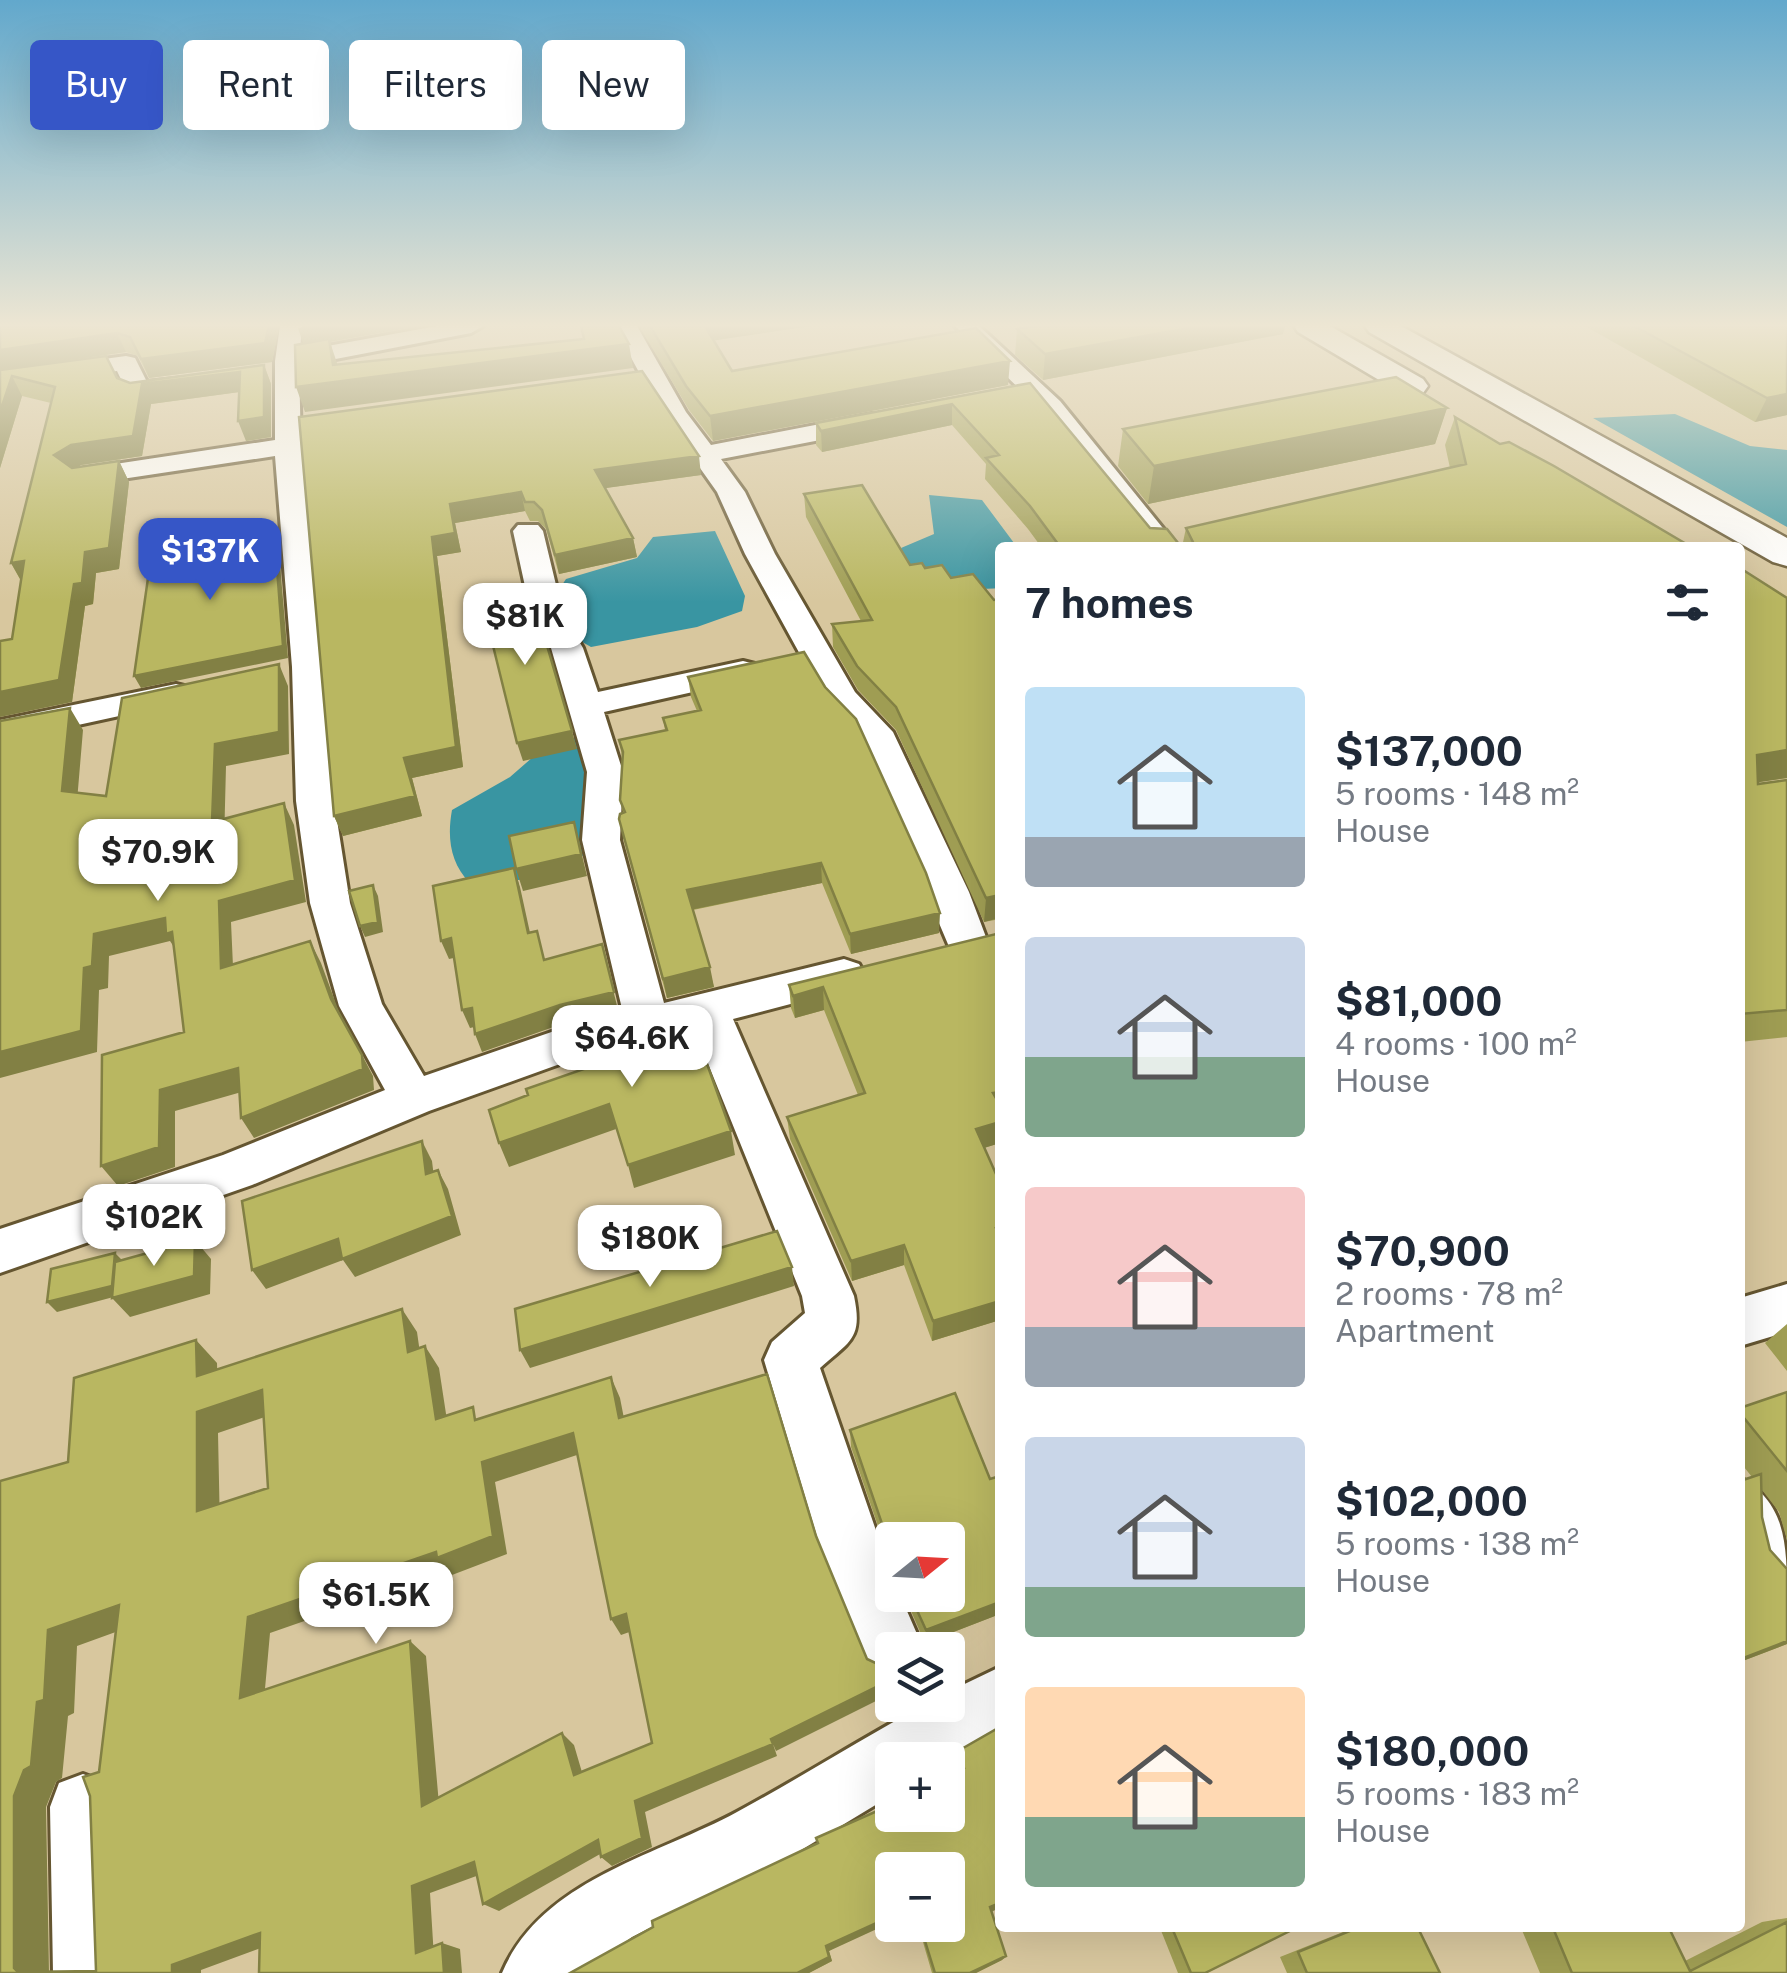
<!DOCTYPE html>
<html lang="en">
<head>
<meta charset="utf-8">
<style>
  body { margin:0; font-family:"Public Sans",sans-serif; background:#f2f2f3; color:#1f2937; height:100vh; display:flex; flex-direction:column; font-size:38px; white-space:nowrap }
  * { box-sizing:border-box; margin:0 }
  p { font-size:32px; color:#747a83 }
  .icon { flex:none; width:55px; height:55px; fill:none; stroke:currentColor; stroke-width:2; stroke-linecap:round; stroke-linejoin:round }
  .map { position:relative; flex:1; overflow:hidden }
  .panel { position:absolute; left:995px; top:542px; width:750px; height:1390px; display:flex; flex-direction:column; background:#fff; border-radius:10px; box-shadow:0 10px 40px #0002 }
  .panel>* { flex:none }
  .hud { position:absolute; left:30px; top:40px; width:815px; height:90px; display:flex; gap:20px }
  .needle { width:65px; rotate:72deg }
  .buttons { position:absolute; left:875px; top:1522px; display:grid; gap:20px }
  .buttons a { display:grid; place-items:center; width:90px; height:90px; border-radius:10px; background:#fff; box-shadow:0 10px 40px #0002; font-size:50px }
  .price { position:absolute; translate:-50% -85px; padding:0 22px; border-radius:20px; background:#fff; color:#222; font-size:32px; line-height:65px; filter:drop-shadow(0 2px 5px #0008) }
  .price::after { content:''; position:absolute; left:50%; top:60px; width:30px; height:22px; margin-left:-15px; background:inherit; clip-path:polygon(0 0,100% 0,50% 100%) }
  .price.selected { background:#3656c7; color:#fff }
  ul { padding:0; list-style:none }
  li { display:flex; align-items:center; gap:30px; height:250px; padding:0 30px }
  li span { display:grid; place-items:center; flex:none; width:280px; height:200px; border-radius:10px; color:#555 }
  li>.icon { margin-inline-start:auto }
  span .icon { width:120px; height:120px; fill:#fffc; stroke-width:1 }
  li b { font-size:42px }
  h2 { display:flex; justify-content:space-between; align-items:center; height:120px; padding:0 30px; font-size:42px }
  .pill { padding:0 35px; border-radius:10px; background:#fff; box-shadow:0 10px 40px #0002; font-size:35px; line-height:90px }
  .pill.selected { background:#3656c7; color:#fff }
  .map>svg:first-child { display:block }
  .water { fill:#3995a2 }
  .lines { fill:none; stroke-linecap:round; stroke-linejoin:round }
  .minor-casing { stroke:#655631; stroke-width:6 }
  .trunk-casing { stroke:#655631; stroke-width:5 }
  .minor { fill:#fff; fill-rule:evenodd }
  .trunk { fill:#fff; fill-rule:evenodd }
  .wall { fill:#9f9d53 }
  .shaded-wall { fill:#828044 }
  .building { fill:#b9b761; stroke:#828044; stroke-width:2.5; fill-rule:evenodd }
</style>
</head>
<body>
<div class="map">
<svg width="1787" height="1973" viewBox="0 0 1787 1973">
  <rect width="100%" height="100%" fill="#d8c79e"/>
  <!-- water -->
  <path class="water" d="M1675,414L1750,446L1787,450V527L1593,418Z
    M929,495L982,500L1017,547L1000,548V588C962,591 913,592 901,548L934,534Z
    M715,531L745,596L742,611L697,627L591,647L572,636L554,597L566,579L637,558L653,537Z
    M580,737C583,746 589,757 591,766C593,784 592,846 581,858C563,878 496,884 470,883C450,863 447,837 452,810L510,777L549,743Z"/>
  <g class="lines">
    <!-- minor casing -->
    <g class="minor-casing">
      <path id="minor" d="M280,326H302L300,351L437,326H483L471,333L299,366L301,446L326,667L334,801L350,903L382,1004L424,1076L566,1027L623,1013L582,840L587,772L551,648L531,614L513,531L518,525H538L543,531L563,614L583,648L598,692L743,661L755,664L760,671L755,678L604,712L623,772L620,840L664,1003L844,959L859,964L865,975L859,986L733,1019L854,1296C863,1339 850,1341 820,1368L892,1577V1595H900L924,1650H892V1681L871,1672L822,1553L764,1360L772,1342L805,1313L802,1296L694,1029L571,1060L429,1111L252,1185L0,1273V1229L223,1155L385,1090L339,1006L310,903L296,801L292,667L275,456L82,485L68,477L82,469L275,440V361Z
        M614,326H637L686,412L711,445L872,414L885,422L872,430L721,459L745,492L775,554L855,692L893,732L969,892L989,945L983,956L968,960L953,956L860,737L824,698L745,554L717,492L661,413Z
        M955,326H979L1060,401L1179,548H1149L1042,411Z
        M126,356L135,358L147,382L184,378L196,385C184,397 147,401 129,396L117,371L0,387V373Z
        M176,684L188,687L193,694L188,701L0,742V720Z
        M1787,1284V1332L1740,1346V1298Z
        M1740,1478C1787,1502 1787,1547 1787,1600C1730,1576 1740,1530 1740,1478Z
        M1000,1667V1733L948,1763L892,1760V1795L783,1861L632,1937L583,1973H502C541,1880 656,1856 737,1812C800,1778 861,1739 924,1705H948V1692Z
        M83,1774L107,1783L116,1807L125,1973H53L50,1807L59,1783Z"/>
    </g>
    <!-- trunk casing -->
    <g class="trunk-casing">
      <path id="trunk" d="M1294,326H1330L1423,379L1428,386L1423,393H1401L1298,332Z
        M1365,326H1401L1787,538V566L1773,562L1369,332Z"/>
    </g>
    <!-- minor -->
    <use href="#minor" class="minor"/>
    <!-- trunk -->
    <use href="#trunk" class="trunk"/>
  </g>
  <!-- wall -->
  <path class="wall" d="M0,326H279L272,362L149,378L138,356L126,352L11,369L117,378L130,383L264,365L271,384V437L246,441L239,392L151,404L142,456L81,465L78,467L119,461L129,482L119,569L96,573L93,604L85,606L72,702L12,639L21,581L11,563L51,403L22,396L0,468Z
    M639,326H811L714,340L732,371L1008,385L713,441L689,410Z
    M1038,326H1285L1283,334L1043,380L1015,355L1017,329Z
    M1585,326H1784L1787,415L1755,422Z
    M1030,383L1150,528L1182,547L1186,528L1450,468L1445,445L1455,417L1500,444L1693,548H1042L1028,529L985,479L986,464L952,425L822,452L816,445V423Z
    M1447,408L1435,444L1148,504L1118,466L1123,429Z
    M299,417L701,475L605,488L633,538L637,557L559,574L546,529L538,521H530L525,511L455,523L461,552L437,556L463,767L412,778L422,816L343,836L334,816Z
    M804,494L910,565L925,568L951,578L994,600L1000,599V919L984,922L896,730L858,690L833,647L832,624L861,621L806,517Z
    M1740,568L1787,598V778L1758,782V784L1787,780V1037L1740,1042Z
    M688,677L939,933L851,954L822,883L693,910L714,987L667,998L619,819L623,813L620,800L622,756L619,740L665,730L663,718L697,711L691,697Z
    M1000,933V1143L984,1148L1000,1183V1320L932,1341L904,1265L852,1281L790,1139L787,1117L858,1095L824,1010L795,1018L791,1008L789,985Z
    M1787,1324V1371L1765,1343Z
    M1787,1392V1540L1779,1512L1762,1490V1517L1770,1550L1787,1569V1644L1740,1662V1481L1752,1477L1740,1462V1408Z
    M955,1393L990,1479L1000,1476V1614L925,1643L904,1595H948V1540H892V1567L851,1447L850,1430Z
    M1000,1727L991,1912L1006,1956L1002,1960L976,1973H932L918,1925H948V1870L829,1951L832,1961L809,1973L818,1843L883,1808V1804L959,1770L956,1763L958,1751Z
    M1787,1918V1973H1540L1521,1928H1669L1685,1961L1762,1922Z
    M1160,1928H1296L1205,1973H1178Z
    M1353,1928H1418L1440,1973H1287L1280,1957Z"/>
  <!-- shaded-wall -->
  <path class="shaded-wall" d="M269,326H279L272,362L149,378L141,359Z
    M309,326H419L330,342L337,363L340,382L629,344L633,368L305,412L296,387L304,346L298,328Z
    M702,326H811L704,342Z
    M1200,326H1285L1283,334L1043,380L1045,354Z
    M117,333L126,352L0,370V350Z
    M1010,361L1008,385L713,441L710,416Z
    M264,365L271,384V437L246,441L238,421Z
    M240,372L247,391L151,404L142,456L81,465L64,476L54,455L142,384Z
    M12,376L22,396L0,468V412Z
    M1787,394V415L1755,422L1767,398Z
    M952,404V425L822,452L821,431Z
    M1447,408L1435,444L1148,504L1154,466Z
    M699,456L701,475L599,489L595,470Z
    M119,461L129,482L119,569L96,573L93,604L85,606L72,702L0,717V692L74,584Z
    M521,492L525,511L455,523L461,552L437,556L463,767L412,778L422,816L343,836L334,816L404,758L432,537L450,504Z
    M274,530L278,541L288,658L141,688L134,676Z
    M633,538L637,557L559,574L555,555Z
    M24,561L23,584L11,563Z
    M279,664L288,686L289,754L226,766L224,844L212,822L215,744Z
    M70,708L83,730L76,813L62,791Z
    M572,731L577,749L523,761L517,743Z
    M1787,750V778L1740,785L1757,755Z
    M284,803L294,825L306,902L231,922L234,989L221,968L219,901Z
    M574,822L587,876L523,891L516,869Z
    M821,863L822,883L690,910L687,890Z
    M514,868L520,887L534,951L528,933Z
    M373,885L378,896L383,932L365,937L360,926Z
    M1000,895L999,918L984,922L986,898Z
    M940,913L939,933L851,954L850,934Z
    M165,918L179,939L180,956L170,941L109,956L108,988L99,990L97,1052L0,1078V1052L84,968L94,934Z
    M451,938L458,957L449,959L441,941Z
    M310,941L321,963L342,1020L331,999Z
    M602,944L618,1010L565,1023L482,1052L475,1034Z
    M710,967L714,987L667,998L663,979Z
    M823,987L824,1010L795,1018L793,996Z
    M472,1008L479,1026L470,1028L462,1010Z
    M362,1055L373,1076L374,1090L254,1138L241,1118Z
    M238,1068L252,1089L175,1111V1167L118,1186L101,1166L160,1090Z
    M1000,1092V1113L993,1093Z
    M609,1104L616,1129L509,1167L499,1143Z
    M1000,1122V1143L974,1151L976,1129Z
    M731,1131L735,1155L634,1188L628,1165Z
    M422,1141L432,1161L436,1194L426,1174Z
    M438,1170L448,1189L461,1235L355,1277L343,1260L266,1289L252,1270L338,1239Z
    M195,1240L211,1259L210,1294L130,1317L112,1298Z
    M904,1245V1265L852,1281L851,1261Z
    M115,1253L124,1262L121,1295L57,1312L47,1302Z
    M792,1267L794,1286L530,1368L520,1350Z
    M1000,1301V1320L932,1341L933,1321Z
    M402,1309L417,1332L423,1374L408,1352Z
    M196,1340L217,1363L218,1397L197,1376Z
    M425,1346L439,1368L450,1440L436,1419Z
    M611,1377L620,1398L628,1439L619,1418Z
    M262,1390L282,1411L218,1433L220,1530L197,1511V1412Z
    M573,1433L583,1453L495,1482L507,1554L452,1575L448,1571L270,1633L263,1711L240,1698L248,1617L482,1462Z
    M1000,1602V1614L925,1643L926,1630Z
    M119,1605L146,1621L77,1646L74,1713L68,1716L62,1778L56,1782L46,1807L49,1973L18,1972L14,1968V1796L48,1630Z
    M626,1614L635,1630L621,1635L611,1619Z
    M410,1641L426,1656L440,1816L422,1806Z
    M1787,1641V1644L1740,1662V1660Z
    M888,1681V1695L776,1751L771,1739Z
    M562,1733L574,1745L586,1786L574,1775Z
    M773,1744L777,1756L645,1812L652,1847L612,1866L601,1857L635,1801Z
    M598,1840L609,1849L499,1911L483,1904Z
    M474,1862L490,1871L430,1893L434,1958L416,1953L412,1886Z
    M1000,1903V1908L986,1914L990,1907Z
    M892,1916V1922L829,1951L832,1961L809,1973H797L826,1946Z
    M260,1933L285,1939L201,1970V1973H172V1965Z
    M442,1943L460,1949L462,1973H444Z
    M1006,1956L1002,1960L976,1973H970Z"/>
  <!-- building -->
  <path class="building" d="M0,326H269L265,343L141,359L130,337L117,333L0,350Z
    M581,326H619L629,344L296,387L295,345L329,339L333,365L584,339Z
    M650,326H705L732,371L976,328L1010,361L710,416L686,386Z
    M1038,326H1200L1045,354L1017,329Z
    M1634,326H1784L1787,327V394L1767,398Z
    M106,356L117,378L130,383L264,365V417L238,421L240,372L142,384L133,436L71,445L54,455L72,468L119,461L109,548L85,552L82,583L74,584L59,680L0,692V641L12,639L24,561L11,563L55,387L12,376L0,412V370Z
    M642,371L699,456L595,470L633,538L555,555L542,510L534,502H525L521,492L450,504L455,533L432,537L456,747L404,758L415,796L334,816L299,417Z
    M1396,377L1447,408L1154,466L1123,429Z
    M1030,383L1150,528L1167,529L1182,548H1055L1053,545L1058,544L1030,506L986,458L999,455L952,404L821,431L816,423Z
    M1455,417L1500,444L1509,442L1554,466L1693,548H1196L1186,528L1466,464Z
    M862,485L910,565L922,563L925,568L942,565L951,578L973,574L994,600L1000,599V895L986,898L896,707L857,666L832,624L872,620L804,494Z
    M274,530L283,646L134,676L152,550Z
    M1740,568L1787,598V750L1757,755L1758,784L1787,780V1010L1740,1014Z
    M521,590L543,632L572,731L517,743L481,597Z
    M804,652L825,687L856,719L926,873L940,913L850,934L821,863L687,890L710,967L663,979L619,819L620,814L625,812L620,800L623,752L619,740L667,730L663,718L701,710L688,677Z
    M279,664V732L215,744L212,822L284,803L295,880L219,901L221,968L310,941L331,999L362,1055L363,1069L241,1118L238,1068L160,1090L159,1147L101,1166L102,1055L184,1032L172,932L166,934L165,918L94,934L92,966L84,968L81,1031L0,1052V721L70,708L62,791L106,796L122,698Z
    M574,822L581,854L516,869L509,836Z
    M514,868L528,933L537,931L544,960L602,944L614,992L560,1005L475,1034L472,1008L462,1010L451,938L441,941L433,886Z
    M373,885L378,922L360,926L349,891Z
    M1000,933V1092L993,1093L1000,1105V1122L976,1129L1000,1183V1227L996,1228L1000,1237V1301L933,1321L904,1245L851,1261L787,1117L865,1093L823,987L793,996L789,985Z
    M687,1008L731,1131L628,1165L609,1104L499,1143L489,1110L528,1095L526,1089L607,1061L599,1030Z
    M422,1141L426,1174L438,1170L452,1216L342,1259L338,1239L252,1270L242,1201Z
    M777,1231L792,1267L520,1350L515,1309Z
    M195,1240L194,1276L112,1298L115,1262Z
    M115,1253L112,1286L47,1302L51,1269Z
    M402,1309L408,1352L425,1346L436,1419L473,1407L475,1420L611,1377L619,1418L767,1374L816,1536L867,1659L882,1666L888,1681L771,1739L773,1744L635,1801L642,1838L601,1857L598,1840L483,1904L474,1862L412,1886L416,1953L442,1943L444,1973H259L260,1933L172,1965V1973H0V1481L68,1462L74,1378L196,1340L197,1376ZM262,1390L268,1488L197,1511V1412ZM573,1433L611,1619L626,1614L652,1743L574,1775L562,1733L422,1806L410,1641L240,1698L248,1617L436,1552L437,1558L493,1536L482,1462ZM119,1605L99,1772L83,1777L90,1796L96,1971L18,1972L14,1968V1796L24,1770L31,1766L37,1702L44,1700L48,1630Z
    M1787,1392V1471L1740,1413V1408Z
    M955,1393L990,1479L1000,1476V1602L926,1630L910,1595H948V1540H892V1553L850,1430Z
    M1761,1474L1762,1517L1770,1550L1787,1569V1641L1741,1659L1740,1481Z
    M1000,1727V1903L990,1907L1006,1956L970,1973H935L920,1925H948V1870H892V1916L826,1946L829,1957L797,1973H570L653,1927L652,1921L818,1843L816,1838L884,1808L883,1804L892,1799V1815H948V1775L964,1768L958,1751Z
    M1787,1922V1973H1572L1553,1928H1669L1690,1971Z
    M1172,1928H1296L1205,1973H1191Z
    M1357,1928H1418L1440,1973H1307L1298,1952Z"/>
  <!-- sky -->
  <linearGradient id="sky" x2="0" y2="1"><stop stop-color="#62a8cc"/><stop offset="0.54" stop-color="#ede6d3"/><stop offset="1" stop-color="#ede6d3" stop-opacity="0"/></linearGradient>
  <rect width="1787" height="602" fill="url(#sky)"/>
</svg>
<div class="buttons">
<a><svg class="needle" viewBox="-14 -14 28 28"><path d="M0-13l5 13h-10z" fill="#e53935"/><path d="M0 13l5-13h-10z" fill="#747a83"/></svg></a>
<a><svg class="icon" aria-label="layers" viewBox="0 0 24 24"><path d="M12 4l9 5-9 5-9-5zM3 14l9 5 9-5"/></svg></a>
<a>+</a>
<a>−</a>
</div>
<b class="price selected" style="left:210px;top:603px">$137K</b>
<b class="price" style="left:525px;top:668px">$81K</b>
<b class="price" style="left:158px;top:904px">$70.9K</b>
<b class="price" style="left:632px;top:1090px">$64.6K</b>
<b class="price" style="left:154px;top:1269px">$102K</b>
<b class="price" style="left:650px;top:1290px">$180K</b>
<b class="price" style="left:376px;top:1647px">$61.5K</b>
<div class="hud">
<a class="pill selected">Buy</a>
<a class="pill">Rent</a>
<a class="pill">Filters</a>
<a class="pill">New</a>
</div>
<section class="panel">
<h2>7 homes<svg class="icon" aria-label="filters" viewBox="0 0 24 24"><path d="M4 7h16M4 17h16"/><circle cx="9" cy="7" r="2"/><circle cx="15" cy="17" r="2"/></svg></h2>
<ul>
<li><span style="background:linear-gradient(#bfe0f5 75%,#9aa5b1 0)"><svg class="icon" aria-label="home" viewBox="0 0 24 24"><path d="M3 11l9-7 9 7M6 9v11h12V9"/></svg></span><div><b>$137,000</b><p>5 rooms · 148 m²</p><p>House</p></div></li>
<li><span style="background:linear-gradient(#c9d6e8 60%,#7fa58c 0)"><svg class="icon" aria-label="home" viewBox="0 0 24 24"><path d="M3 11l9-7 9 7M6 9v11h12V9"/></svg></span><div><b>$81,000</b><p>4 rooms · 100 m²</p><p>House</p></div></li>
<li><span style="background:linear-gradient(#f6c9c9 70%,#9aa5b1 0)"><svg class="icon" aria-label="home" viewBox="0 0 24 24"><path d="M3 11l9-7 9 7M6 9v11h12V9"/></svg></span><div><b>$70,900</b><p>2 rooms · 78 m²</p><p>Apartment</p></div></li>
<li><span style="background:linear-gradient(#c9d6e8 75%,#7fa58c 0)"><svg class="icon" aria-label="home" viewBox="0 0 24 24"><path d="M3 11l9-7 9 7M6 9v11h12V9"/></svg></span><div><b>$102,000</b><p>5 rooms · 138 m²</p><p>House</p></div></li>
<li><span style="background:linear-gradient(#ffd9b3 65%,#7fa58c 0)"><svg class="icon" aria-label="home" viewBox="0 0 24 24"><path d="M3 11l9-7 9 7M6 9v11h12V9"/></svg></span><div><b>$180,000</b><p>5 rooms · 183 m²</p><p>House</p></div></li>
</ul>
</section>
</div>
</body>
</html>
